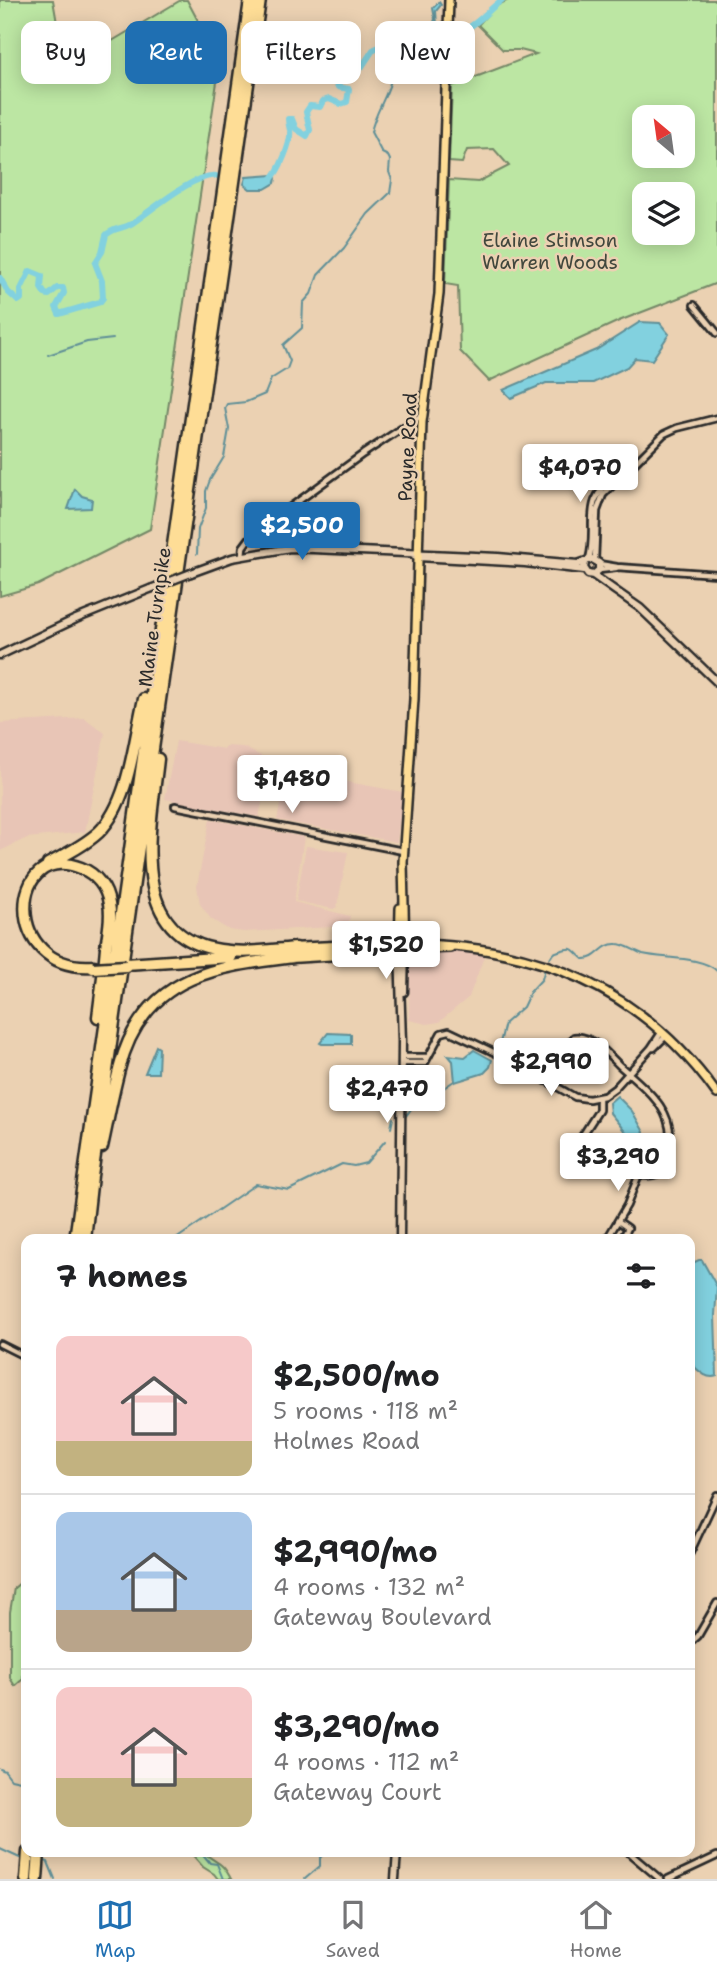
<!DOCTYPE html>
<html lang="en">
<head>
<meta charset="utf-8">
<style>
  body { margin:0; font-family:"Shantell Sans",sans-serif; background:#f6f6f6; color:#202124; height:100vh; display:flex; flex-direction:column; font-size:26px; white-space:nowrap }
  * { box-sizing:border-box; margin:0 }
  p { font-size:23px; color:#757577 }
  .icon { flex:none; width:38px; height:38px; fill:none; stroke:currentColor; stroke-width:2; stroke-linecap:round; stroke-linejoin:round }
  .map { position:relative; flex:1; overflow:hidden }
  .side { position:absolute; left:21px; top:1234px; width:674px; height:623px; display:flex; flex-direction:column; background:#fff; border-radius:14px; box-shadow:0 4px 18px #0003 }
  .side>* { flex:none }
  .hud { position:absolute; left:21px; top:21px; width:676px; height:63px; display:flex; gap:14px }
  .needle { width:46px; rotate:331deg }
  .controls { position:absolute; left:632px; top:105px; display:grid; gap:14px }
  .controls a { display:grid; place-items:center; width:63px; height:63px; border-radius:14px; background:#fff; box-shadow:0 4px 18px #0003; font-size:35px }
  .price { position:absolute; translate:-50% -60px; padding:0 16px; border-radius:7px; background:#fff; color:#222; font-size:23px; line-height:46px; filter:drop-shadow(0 2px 4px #0008) }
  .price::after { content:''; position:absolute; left:50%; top:42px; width:21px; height:16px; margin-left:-10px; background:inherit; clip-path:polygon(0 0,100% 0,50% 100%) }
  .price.selected { background:#1f6fb2; color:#fff }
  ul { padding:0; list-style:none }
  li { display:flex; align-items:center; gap:21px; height:175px; padding:0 35px }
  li+li { border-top:2px solid #e0e0e0 }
  li span { display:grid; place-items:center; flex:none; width:196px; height:140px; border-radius:14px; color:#555 }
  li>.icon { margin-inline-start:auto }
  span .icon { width:84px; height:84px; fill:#fffc; stroke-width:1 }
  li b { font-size:30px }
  h2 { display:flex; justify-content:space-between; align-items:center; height:84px; padding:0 35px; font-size:30px }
  .pill { padding:0 24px; border-radius:14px; background:#fff; box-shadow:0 4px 18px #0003; font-size:24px; line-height:63px }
  .pill.selected { background:#1f6fb2; color:#fff }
  .tabs { display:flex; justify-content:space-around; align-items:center; height:98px; border-top:2px solid #e0e0e0; background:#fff; font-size:19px; color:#757577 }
  .tabs a { display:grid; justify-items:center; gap:4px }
  .tabs .selected { color:#1f6fb2 }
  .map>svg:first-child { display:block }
  .built { fill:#e8c5b6 }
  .green { fill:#bce6a3; stroke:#748867; stroke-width:2; fill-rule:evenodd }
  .water { fill:#82d1df; stroke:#5f8f97; stroke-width:2 }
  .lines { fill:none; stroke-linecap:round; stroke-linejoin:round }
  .stream { stroke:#5f8f97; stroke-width:2 }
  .river { stroke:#82d1df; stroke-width:6 }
  .street-casing { stroke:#2b2b2b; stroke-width:10 }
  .secondary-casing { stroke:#2b2b2b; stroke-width:11 }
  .primary-casing { stroke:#2b2b2b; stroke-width:12 }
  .highway-casing { stroke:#2b2b2b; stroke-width:15 }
  .street { stroke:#ebd1b2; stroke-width:4.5 }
  .secondary { stroke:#ebd1b2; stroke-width:6 }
  .primary { stroke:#fedd96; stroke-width:7 }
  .highway { stroke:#fedd96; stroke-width:10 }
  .secondary-bridge-casing { stroke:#2b2b2b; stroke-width:11; stroke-linecap:butt }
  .highway-bridge-casing { stroke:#2b2b2b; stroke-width:15; stroke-linecap:butt }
  .secondary-bridge { stroke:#ebd1b2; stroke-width:6 }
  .highway-bridge { stroke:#fedd96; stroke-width:10 }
  .labels { text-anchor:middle; stroke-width:5; stroke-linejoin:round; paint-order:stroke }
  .park-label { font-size:19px; fill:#41473d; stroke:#ebd1b2 }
  .street-label { font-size:19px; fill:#2b2b2b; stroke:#ebd1b2 }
</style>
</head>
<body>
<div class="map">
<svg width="717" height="1879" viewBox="0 0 717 1879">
  <rect width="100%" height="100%" fill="#ebd1b2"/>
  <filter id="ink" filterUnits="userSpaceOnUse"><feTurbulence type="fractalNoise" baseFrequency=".0143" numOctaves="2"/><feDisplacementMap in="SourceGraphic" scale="14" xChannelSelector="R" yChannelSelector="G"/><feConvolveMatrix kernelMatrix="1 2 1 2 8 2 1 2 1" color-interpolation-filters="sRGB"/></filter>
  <g filter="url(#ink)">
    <!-- built -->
    <path class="built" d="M85,718L105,733L85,832L27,838L0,851V723Z
      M176,741L224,749L225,746L243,747L271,761L259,817L165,799Z
      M287,771L403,792L397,842L277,820Z
      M210,819L304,837L294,902L350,916L348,926L244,932L229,930L211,919L200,904L197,886Z
      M306,846L348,852L337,907L333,909L296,901Z
      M464,951L485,954L469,997L439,1022L427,1024L409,1020L410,955Z"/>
    <!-- green -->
    <path class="green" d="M0,0H53L65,69L181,0H187L220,62L150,529L38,585L0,596Z
      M508,0H717V283L619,321L489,381L460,351L458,286L445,284L449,180L478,182L509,166L494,149L467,150L462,163L449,162L452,86L536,54L520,50H503L478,25L494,7ZM644,117H682V156H644ZM644,194H682V233H644Z
      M20,1583L26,1586L23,1679L15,1686L10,1678V1612L14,1588Z
      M190,1852H204C216,1865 221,1859 231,1879H218L214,1874L203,1867Z"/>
    <!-- water -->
    <path class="water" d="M439,2L441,5L436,11L437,25L442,32C453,31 461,26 472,25L468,36L459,38L456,41L451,35L443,36L433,25L435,19L433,8Z
      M273,175L276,178L275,183L265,189H250L244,184L246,177Z
      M640,322L660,323L669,334L652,360L635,358L627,367L593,383H546L511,398L503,390L596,350Z
      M75,489L82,496L92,499L91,508L68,509Z
      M328,1033L351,1034V1044H322L320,1043Z
      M156,1046L159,1048L158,1073H145Z
      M474,1050L492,1060L490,1067L484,1073L455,1082L453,1061L448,1055L465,1057Z
      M617,1096L632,1111L644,1132L643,1135L627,1134L610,1113L609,1103Z
      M699,1260H702L717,1287L715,1315L717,1376C706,1380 698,1370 690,1363V1264Z"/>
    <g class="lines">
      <!-- stream -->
      <path class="stream" d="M48,355L87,342L113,339
        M197,554L198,529L206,508V491L210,480L224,457L229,429L225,408L227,404L246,402L265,394L271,379L287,369L290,361L283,345L302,328L303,303L311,294L318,275L344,248L368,214L390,193L392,180L389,172L390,160L388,156L382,153L371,132C377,102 407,74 385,44
        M550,958C555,951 551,954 559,951C575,946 571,949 583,959C598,960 601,943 617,944C625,944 634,951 643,954C663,959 702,956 717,971
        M498,1051L505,1023L523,1007L530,992L542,979L545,969
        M406,1116L416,1102L426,1100L454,1081
        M391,1128L393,1118
        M176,1239L256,1184L289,1190L342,1164L354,1166L366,1163L385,1141
        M0,1769L5,1771L11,1779L25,1782
        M0,1849L22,1859
        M201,1852L210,1863L217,1864L223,1879
        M45,1861L48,1862L55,1879
        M305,1879L320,1866V1858L325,1852"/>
      <!-- river -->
      <path class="river" d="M466,29C480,22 489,9 502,0
        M270,180C279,173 292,141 290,130C289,126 288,123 288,119H292L296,129L307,136L310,130L306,112L310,106L320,107L323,101L329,99L341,104L347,102L349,89L338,87C332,77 336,67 343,59L351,57L353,70L361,68L373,50L389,42L386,29L388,24L394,25L398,32L406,37L415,48L421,43L419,35L424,26L435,36L440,37L449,33
        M0,278L8,292L18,301L21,299V289L30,271L42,276L41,288L45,294L49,295L57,288H63L64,293L56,307L59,314L100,302L103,298L102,281L95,263L102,252L106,235C113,228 122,229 131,224C150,212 194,173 216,176"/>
      <!-- street casing -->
      <g class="street-casing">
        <path id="street" d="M694,305L717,333
          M242,556L243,547L252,535L363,454L422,415
          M589,559C599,524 578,500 618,477
          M595,560L597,511L603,495L664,434L677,428L717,418
          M599,564L617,567L717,574
          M599,570L616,568
          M175,806L403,851
          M651,1048H654L666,1036
          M402,1057H428
          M402,1063H425L441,1033L449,1031L506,1058L575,1097L589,1099L604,1096L615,1088L651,1048L661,1033
          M546,1081L574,1037C591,1034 608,1054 619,1065C644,1087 679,1112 668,1150C665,1159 664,1167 657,1174C638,1182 594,1158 579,1145V1141L599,1110V1098
          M584,1134L618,1154L662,1167
          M618,1221L628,1228L622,1239
          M607,1239L627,1205L639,1174
          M0,1344L26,1357
          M690,1553L717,1495
          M690,1643L698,1636L717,1603
          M628,1852L660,1879
          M668,1879L717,1856"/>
      </g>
      <!-- secondary casing -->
      <g class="secondary-casing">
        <path id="secondary" d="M414,555L418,557L525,563L584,570
          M191,573L232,558L290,548L498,557L578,564L592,559L599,563V570L593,575L588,574L584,568L585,563
          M593,575L640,608L717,682
          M0,655L76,619L150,589
          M399,950L402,1041L400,1239
          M404,992L405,950
          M395,1879L397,1852"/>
      </g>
      <!-- primary casing -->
      <g class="primary-casing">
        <path id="primary" d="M400,908L399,950L450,948
          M403,944C532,943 641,987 717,1094
          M405,950L403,862L414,699L422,422L439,294L449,0"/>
      </g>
      <!-- highway casing -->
      <g class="highway-casing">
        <path id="highway" d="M158,759C151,825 125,936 220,950C245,954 271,950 296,948
          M48,864C65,855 85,845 99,832C130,801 134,740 144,699
          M291,949L399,944
          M291,957L387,951
          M126,964L231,957
          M94,966C0,973 9,839 81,868C96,874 107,888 109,904C112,918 108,933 106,947C104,971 101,994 98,1017
          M102,1147C109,1116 114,1083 124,1053C152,973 222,966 294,957
          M75,1239L250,0
          M85,1239L92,1176L260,0
          M26,1879L28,1852
          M37,1879L39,1852"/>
      </g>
      <!-- street -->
      <use href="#street" class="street"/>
      <!-- secondary -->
      <use href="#secondary" class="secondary"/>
      <!-- primary -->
      <use href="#primary" class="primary"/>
      <!-- highway -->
      <use href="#highway" class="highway"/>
      <!-- secondary-bridge casing -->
      <g class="secondary-bridge-casing">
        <path id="secondary-bridge" d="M150,589L191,573"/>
      </g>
      <!-- highway-bridge casing -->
      <g class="highway-bridge-casing">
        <path id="highway-bridge" d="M93,968L126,966"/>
      </g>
      <!-- secondary-bridge -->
      <use href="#secondary-bridge" class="secondary-bridge"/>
      <!-- highway-bridge -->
      <use href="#highway-bridge" class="highway-bridge"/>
    </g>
  </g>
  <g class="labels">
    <!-- park labels -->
    <g class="park-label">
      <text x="550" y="247">Elaine Stimson<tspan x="550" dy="22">Warren Woods</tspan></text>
    </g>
    <!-- street labels -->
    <g class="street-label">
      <text transform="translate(407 447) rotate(-87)" y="7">Payne Road</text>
      <text transform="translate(154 617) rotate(-82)" y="7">Maine Turnpike</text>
    </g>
  </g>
</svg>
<div class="controls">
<a><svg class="needle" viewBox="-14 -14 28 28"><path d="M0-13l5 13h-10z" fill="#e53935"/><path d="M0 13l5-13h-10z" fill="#757577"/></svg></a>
<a><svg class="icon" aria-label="layers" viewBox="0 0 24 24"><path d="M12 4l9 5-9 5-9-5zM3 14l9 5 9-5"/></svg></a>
</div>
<b class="price" style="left:580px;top:504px">$4,070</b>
<b class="price selected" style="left:302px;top:562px">$2,500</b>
<b class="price" style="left:292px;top:815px">$1,480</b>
<b class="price" style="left:386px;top:981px">$1,520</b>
<b class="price" style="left:551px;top:1098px">$2,990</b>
<b class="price" style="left:387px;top:1125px">$2,470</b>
<b class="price" style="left:618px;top:1193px">$3,290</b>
<div class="hud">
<a class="pill">Buy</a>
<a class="pill selected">Rent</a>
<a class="pill">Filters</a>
<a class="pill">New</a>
</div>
<section class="side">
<h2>7 homes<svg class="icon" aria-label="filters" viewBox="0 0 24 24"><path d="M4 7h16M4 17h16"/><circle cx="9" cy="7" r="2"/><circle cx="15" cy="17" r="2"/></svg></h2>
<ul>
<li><span style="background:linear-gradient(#f6c9c9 75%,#c2b280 0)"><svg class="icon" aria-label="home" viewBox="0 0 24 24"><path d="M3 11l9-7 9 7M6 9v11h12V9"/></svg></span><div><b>$2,500/mo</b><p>5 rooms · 118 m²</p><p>Holmes Road</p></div></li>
<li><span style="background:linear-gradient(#a9c7e8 70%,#b9a48a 0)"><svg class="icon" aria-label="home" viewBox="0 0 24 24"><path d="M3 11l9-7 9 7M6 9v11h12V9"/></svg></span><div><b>$2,990/mo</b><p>4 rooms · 132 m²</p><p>Gateway Boulevard</p></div></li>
<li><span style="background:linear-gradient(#f6c9c9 65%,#c2b280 0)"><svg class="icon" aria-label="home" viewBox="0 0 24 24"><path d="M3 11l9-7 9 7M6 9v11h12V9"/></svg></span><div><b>$3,290/mo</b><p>4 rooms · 112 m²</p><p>Gateway Court</p></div></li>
</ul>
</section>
</div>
<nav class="tabs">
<a class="selected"><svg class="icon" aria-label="map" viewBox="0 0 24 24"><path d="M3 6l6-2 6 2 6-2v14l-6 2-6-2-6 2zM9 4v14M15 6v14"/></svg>Map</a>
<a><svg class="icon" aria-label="saved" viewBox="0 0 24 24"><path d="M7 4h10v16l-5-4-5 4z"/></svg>Saved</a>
<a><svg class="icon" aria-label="home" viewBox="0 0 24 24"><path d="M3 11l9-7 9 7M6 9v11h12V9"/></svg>Home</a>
</nav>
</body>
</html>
